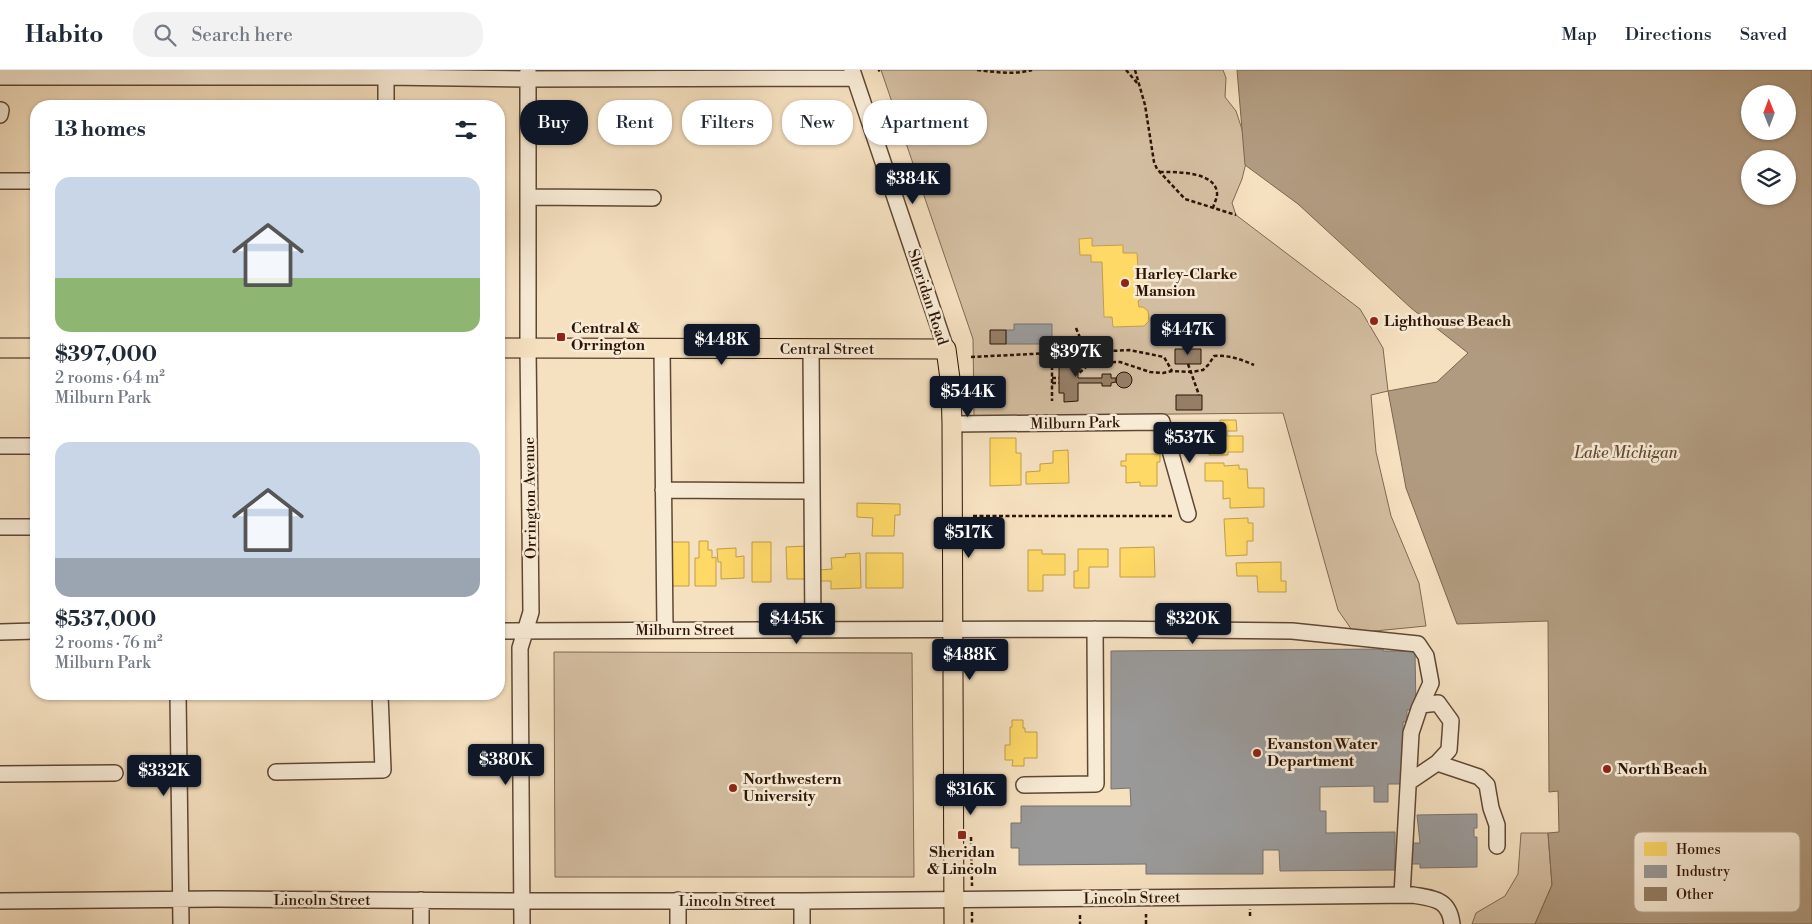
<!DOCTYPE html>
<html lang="en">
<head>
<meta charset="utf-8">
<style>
  body { margin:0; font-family:"Libre Bodoni",serif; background:#f2f2f3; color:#1f2937; height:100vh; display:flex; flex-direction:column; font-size:19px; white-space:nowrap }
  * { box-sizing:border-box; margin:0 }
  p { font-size:16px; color:#747a83 }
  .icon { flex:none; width:28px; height:28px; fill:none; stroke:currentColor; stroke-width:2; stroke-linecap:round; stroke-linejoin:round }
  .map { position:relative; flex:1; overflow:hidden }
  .sheet { position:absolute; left:30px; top:30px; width:475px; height:600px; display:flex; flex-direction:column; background:#fff; border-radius:20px; box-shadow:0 1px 4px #0004 }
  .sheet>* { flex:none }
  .hud { position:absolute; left:520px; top:30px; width:475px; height:45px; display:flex; gap:10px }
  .needle { width:32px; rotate:359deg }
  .buttons { position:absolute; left:1741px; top:15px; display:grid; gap:10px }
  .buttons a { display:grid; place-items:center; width:55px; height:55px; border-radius:50%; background:#fff; box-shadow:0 1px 4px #0004; font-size:25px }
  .price { position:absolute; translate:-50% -42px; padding:0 11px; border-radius:5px; background:#111827; color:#fff; font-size:16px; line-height:32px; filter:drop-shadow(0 1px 2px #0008) }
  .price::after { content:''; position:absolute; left:50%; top:30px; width:15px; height:11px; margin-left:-8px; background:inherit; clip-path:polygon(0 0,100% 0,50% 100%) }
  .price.selected { background:#222; color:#fff }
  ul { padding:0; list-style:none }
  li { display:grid; align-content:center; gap:10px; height:265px; padding:0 25px }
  li span { display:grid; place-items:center; height:155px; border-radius:15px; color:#555 }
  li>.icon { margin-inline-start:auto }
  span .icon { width:90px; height:90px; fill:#fffc; stroke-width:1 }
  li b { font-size:21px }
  h2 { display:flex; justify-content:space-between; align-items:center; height:60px; padding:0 25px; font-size:21px }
  .chip { padding:0 18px; border-radius:20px; background:#fff; box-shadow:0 1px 4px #0004; font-size:18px; line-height:45px }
  .chip.selected { background:#111827; color:#fff }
  header { display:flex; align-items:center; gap:30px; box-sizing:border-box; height:70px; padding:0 25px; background:#fff; border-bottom:1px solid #e0e1e3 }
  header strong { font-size:24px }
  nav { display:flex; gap:28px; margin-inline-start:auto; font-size:18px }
  .search { width:350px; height:45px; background:#f2f2f3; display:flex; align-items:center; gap:12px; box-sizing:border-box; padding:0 18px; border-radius:20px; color:#747a83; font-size:19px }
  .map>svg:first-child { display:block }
  .green { fill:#d3bda0; stroke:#806852 }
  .water { fill:#b19b80; stroke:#7c654f; fill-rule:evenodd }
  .homes { fill:#ffd966; stroke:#c09e49 }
  .industry { fill:#999; stroke:#79716d }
  .building { fill:#957e66; stroke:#2d1405 }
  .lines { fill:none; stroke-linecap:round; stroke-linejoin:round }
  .minor-casing { stroke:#5f4734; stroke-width:18 }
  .major-casing { stroke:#2d1405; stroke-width:21 }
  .path { stroke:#2d1405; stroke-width:2.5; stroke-dasharray:4 2.5; stroke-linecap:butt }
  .minor { stroke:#f8ebd6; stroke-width:15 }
  .major { stroke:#f5e0c0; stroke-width:19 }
  .poi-dot { fill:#8f2418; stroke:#f8ebd6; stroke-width:2 }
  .labels { text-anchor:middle; stroke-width:5; stroke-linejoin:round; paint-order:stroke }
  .poi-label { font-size:15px; font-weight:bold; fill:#2d1405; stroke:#f8ebd6; text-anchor:start }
  .street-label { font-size:15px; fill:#2d1405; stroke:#f8ebd6 }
  .water-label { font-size:16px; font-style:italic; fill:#624a36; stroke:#f8ebd6 }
  .key { fill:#f8ebd6; stroke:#bbaa97; stroke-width:1 }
  .key-label { font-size:14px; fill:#2d1405 }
</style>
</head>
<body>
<header>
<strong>Habito</strong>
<div class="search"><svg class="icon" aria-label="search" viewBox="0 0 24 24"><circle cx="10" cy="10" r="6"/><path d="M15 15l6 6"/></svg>Search here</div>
<nav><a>Map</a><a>Directions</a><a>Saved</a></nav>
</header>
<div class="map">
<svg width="1812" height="854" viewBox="0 0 1812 854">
  <rect width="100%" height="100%" fill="#f5e0c0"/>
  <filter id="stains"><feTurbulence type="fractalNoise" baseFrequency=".004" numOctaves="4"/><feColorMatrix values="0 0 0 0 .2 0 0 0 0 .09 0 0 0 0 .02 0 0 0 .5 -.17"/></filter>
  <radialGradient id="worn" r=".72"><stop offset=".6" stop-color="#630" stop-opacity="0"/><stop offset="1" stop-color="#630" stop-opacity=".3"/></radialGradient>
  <!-- green -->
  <path class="green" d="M881,0H1223L1226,8L1225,27L1236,41L1249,81L1242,109L1232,133L1236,145L1360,239L1383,278L1388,321L1371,325L1376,382L1391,446L1419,513L1426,556L1354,563L1338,540L1283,343L974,346L973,269Z
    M554,582L912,583L914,807H555Z
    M1521,763H1548L1552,815L1535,854H1472L1476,843L1505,826L1518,804Z"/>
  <!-- water -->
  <path class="water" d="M1237,0H1812V854H1535L1552,815L1548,763L1559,762L1558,721L1549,722L1548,551L1457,554L1406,418L1388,321L1437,312L1468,283L1411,238L1298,134L1245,95ZM1750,24H1788V61H1750ZM1750,89H1788V126H1750Z"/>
  <!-- homes -->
  <path class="homes" d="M1092,168V176L1123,175V183H1137L1138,199H1145L1149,203V211L1145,215H1138V219L1141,221L1142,228L1138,231L1139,237H1143L1148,241L1149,251L1144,256L1113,257L1112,247H1104L1102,192H1091V185H1080L1079,169Z
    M1220,350H1236L1237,361H1227V366H1243V382H1228V385H1209V363H1220Z
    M990,368H1016V383H1021V415L990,416Z
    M1068,380L1069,413L1026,414V402L1040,401V394L1053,393V381Z
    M1126,384H1160V392H1157V416H1140V412L1126,413V396H1121V391H1126Z
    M1205,393H1224V396L1239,395V399H1247L1248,418H1264V437L1230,438V428L1223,429V411H1205Z
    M857,433L900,434V445H895L894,466H872L873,448L857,447Z
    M1248,448V453H1253V471H1247V485L1226,486L1224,449Z
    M699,471H708V480H712V488L716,487V516H695V488H699Z
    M669,472H689V516H669Z
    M752,472H771V512H752Z
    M806,476L807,509H787L786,477Z
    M1154,477L1155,507H1120V478Z
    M736,478V487L744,486V508L721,509V492H718L717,479Z
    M1078,479H1108V497H1089V518H1074V501H1078Z
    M1028,480H1042V484H1065V505H1043V521H1028Z
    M860,483L861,518L831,519V511H820V500L832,499L831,488L846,487L845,484Z
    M866,483H903V518H866Z
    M1281,492V511H1286V522H1258L1257,506H1237L1236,493Z
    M1012,650H1023V658H1025V662H1037V688H1024V696H1012L1013,690H1005V675H1010V657H1012Z"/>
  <!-- industry -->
  <path class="industry" d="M1014,254H1052V274H1006V260H1014Z
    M1383,579V581H1415L1416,640H1407V652H1403L1404,714H1388V732H1374V716L1320,717V741H1326V763L1395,762V800L1280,801L1279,780H1263V804H1146V794L1019,795V778H1011V753H1021V736H1131L1130,718L1111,719V581Z
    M1477,744V758H1474V767H1477V797L1420,798V794H1411L1410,773H1420L1417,745Z"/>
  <!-- building -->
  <path class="building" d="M990,260H1006V274H990Z
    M1175,279H1201V294H1175Z
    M1083,286V293H1078V308H1102V304H1111V308H1116V312L1111,313V316H1102V313H1078V331L1064,332V323H1059V293H1061V287Z
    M1116 310a8 8 0 1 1 16 0a8 8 0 1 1-16 0Z
    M1176,325H1202V340H1176Z"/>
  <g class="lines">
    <!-- minor casing -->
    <g class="minor-casing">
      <path id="minor" d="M852,0L946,279
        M0,7H386L528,9L854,8
        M386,7V36
        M0,45L1,40
        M0,111H36
        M528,127L653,128
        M662,279L665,560
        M811,279L813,560
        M952,354L1162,352L1188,444
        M0,376H36
        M663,420L812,421
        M0,457H36
        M499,561L1095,559L1292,561L1418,574L1426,586L1431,613L1419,639L1411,663L1402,825
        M0,562L36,561
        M178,624L181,854
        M1437,693L1479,707L1487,715L1491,738L1497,755V776
        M276,702L383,700L380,624
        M0,704L115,703
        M1409,712L1437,693L1449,680L1451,651L1438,633L1421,635
        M1024,715L1096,714L1095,559
        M421,830V854
        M678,830V854
        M0,831L216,829L522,831H802L1413,825C1435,829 1449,829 1452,854
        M802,831V854
        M522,854L520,578L531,542L528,278V0"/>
    </g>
    <!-- major casing -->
    <g class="major-casing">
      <path id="major" d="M0,278H36
        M499,278L946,279L951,316L952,354L954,854"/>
    </g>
    <!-- path -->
    <path class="path" d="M977,0C996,2 1014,5 1032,0
      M1126,0L1138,14
      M1135,0L1145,35L1154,92L1157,99L1185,129L1236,145
      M878,1L880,0
      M1160,102C1176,102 1219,101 1217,126C1216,130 1214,134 1213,138
      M1076,258L1086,282V297L1078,304
      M1052,283V331
      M971,287L1052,283L1086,282L1096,284L1111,281L1129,280L1164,287L1172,301
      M1086,293L1120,292L1150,302L1163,303L1172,301L1191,302L1203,300L1209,294L1214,286C1228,285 1241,289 1254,295
      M1188,294L1199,325
      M1052,308H1059
      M1052,313H1059
      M973,446H1174
      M971,767L972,816
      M972,842V854
      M1080,845V854
      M1250,846V839
      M1146,854V844"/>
    <!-- minor -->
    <use href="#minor" class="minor"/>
    <!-- major -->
    <use href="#major" class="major"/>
  </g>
  <!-- markers -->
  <g class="poi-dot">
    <circle cx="1125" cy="213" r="5"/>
    <circle cx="1374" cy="251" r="5"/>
    <rect x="556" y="262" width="10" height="10" rx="2.5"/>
    <circle cx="1257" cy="683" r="5"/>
    <circle cx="1607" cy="699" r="5"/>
    <circle cx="733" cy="718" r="5"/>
    <rect x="957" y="760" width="10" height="10" rx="2.5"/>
  </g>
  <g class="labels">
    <!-- poi labels -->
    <g class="poi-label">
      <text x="1135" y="209">Harley-Clarke<tspan x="1135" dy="17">Mansion</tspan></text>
      <text x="1384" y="256">Lighthouse Beach</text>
      <text x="571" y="263">Central &amp;<tspan x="571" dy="17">Orrington</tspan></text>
      <text x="1267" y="679">Evanston Water<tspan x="1267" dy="17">Department</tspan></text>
      <text x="1617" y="704">North Beach</text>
      <text x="743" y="714">Northwestern<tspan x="743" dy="17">University</tspan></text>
      <text x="962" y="787" text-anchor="middle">Sheridan<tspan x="962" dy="17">&amp; Lincoln</tspan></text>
    </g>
    <!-- street labels -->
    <g class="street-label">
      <text transform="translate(928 227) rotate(72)" y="5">Sheridan Road</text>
      <text x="827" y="284">Central Street</text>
      <text transform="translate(1075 353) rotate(-1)" y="5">Milburn Park</text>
      <text transform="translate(530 428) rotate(-91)" y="5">Orrington Avenue</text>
      <text x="685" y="565">Milburn Street</text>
      <text transform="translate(1132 828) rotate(-1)" y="5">Lincoln Street</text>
      <text x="322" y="835">Lincoln Street</text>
      <text x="727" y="836">Lincoln Street</text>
    </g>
    <!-- water labels -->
    <g class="water-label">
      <text x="1626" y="388">Lake Michigan</text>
    </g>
  </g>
  <!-- legend -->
  <rect x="1634" y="762" width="166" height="80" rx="8" class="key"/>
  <rect x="1644" y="772" width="23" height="14" fill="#ffd966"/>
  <rect x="1644" y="795" width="23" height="13" fill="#999"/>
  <rect x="1644" y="817" width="23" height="14" fill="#957e66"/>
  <g class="key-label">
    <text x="1676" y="784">Homes</text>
    <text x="1676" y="806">Industry</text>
    <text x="1676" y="829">Other</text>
  </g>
  <rect width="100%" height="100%" filter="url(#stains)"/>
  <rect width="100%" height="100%" fill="url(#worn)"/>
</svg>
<div class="buttons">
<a><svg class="needle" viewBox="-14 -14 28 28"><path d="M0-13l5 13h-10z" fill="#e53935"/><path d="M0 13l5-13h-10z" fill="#747a83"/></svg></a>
<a><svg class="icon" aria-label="layers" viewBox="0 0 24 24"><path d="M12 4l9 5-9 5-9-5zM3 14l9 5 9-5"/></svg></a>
</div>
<b class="price" style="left:913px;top:135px">$384K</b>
<b class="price" style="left:1188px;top:286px">$447K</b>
<b class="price" style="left:722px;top:296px">$448K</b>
<b class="price selected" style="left:1076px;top:308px">$397K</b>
<b class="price" style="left:968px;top:348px">$544K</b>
<b class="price" style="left:1190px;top:394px">$537K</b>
<b class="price" style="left:969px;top:489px">$517K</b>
<b class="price" style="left:797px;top:575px">$445K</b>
<b class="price" style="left:1193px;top:575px">$320K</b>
<b class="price" style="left:970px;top:611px">$488K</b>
<b class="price" style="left:506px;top:716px">$380K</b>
<b class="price" style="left:164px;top:727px">$332K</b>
<b class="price" style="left:971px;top:746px">$316K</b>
<div class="hud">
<a class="chip selected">Buy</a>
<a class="chip">Rent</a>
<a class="chip">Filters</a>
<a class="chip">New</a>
<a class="chip">Apartment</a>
</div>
<section class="sheet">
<h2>13 homes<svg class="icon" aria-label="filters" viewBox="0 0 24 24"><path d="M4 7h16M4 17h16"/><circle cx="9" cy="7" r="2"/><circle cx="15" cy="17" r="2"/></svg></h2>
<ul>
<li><span style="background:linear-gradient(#c9d6e8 65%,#8fb573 0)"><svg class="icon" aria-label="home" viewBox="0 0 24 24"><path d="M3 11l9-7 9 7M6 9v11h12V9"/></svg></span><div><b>$397,000</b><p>2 rooms · 64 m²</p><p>Milburn Park</p></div></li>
<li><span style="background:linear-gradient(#c9d6e8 75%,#9aa5b1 0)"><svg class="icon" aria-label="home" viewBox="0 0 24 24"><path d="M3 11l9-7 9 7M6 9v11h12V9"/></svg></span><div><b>$537,000</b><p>2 rooms · 76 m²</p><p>Milburn Park</p></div></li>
</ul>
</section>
</div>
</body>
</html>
